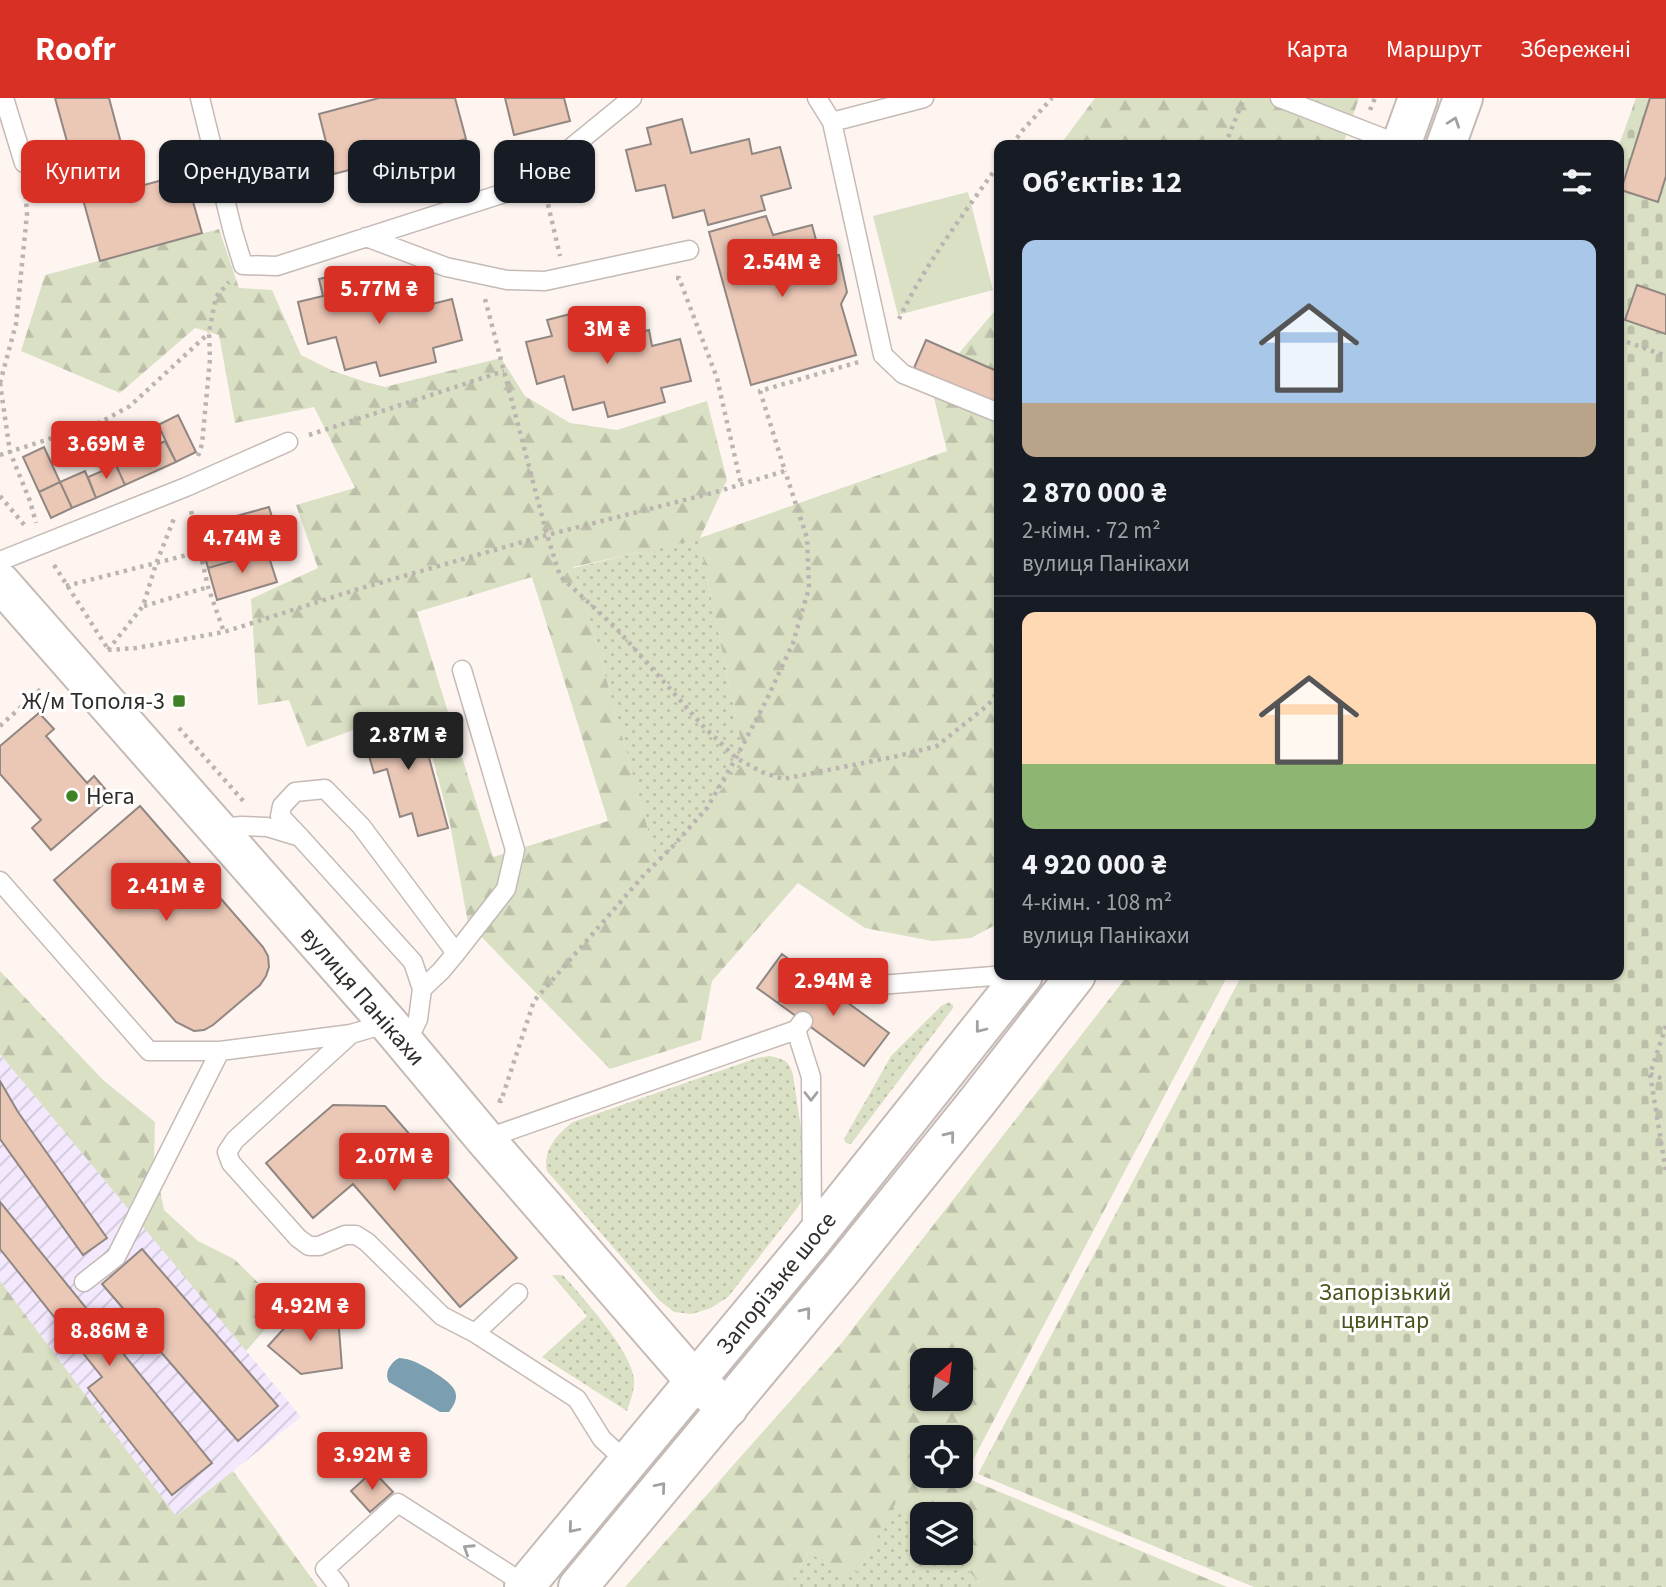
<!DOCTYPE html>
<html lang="uk">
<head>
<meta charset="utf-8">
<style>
  body { margin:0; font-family:"Source Sans 3",sans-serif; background:#242831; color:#f1f3f6; height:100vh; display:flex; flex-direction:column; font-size:26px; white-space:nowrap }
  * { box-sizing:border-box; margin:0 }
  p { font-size:23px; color:#9ea1a6 }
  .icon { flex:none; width:38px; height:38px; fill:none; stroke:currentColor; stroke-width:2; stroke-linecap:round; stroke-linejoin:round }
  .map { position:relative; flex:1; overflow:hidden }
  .details { position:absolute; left:994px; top:42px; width:630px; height:840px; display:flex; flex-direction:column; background:#171b24; border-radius:14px; box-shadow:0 2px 5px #0004 }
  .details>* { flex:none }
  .guide { position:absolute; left:21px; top:42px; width:665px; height:63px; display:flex; gap:14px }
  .needle { width:46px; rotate:28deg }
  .buttons { position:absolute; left:910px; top:1250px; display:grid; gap:14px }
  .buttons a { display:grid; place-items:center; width:63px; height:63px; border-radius:14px; background:#171b24; box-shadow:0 2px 5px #0004; font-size:35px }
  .price { position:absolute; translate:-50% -60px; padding:0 16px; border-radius:7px; background:#d93025; color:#fff; font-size:23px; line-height:46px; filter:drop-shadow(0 2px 4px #0008) }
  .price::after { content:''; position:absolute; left:50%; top:42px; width:21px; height:16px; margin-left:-10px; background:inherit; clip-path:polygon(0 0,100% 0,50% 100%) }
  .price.current { background:#222; color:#fff }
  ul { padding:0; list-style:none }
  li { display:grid; align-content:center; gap:14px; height:371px; padding:0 28px }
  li+li { border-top:2px solid #363941 }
  li span { display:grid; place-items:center; height:217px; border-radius:14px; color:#555 }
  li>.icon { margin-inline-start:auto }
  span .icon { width:126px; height:126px; fill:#fffc; stroke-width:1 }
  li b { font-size:30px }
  h2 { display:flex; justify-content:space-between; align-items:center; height:84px; padding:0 28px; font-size:30px }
  .tag { padding:0 24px; border-radius:14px; background:#171b24; box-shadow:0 2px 5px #0004; font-size:24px; line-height:63px }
  .tag.current { background:#d93025; color:#fff }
  header { display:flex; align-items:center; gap:42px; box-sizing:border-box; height:98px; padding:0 35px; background:#d93025; color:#fff }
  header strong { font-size:33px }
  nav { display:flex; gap:38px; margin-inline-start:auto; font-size:24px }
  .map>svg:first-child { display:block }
  .industrial { fill:url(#industrial-furrows) }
  .grass { fill:url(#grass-dots) }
  .forest { fill:url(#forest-firs); fill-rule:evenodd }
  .cemetery { fill:url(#cemetery-stones) }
  .park { fill:#dae0c4 }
  .water { fill:#7b9fb0 }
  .building { fill:#ebc7b6; stroke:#918782; stroke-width:2 }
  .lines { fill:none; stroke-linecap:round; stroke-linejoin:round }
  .service-casing { stroke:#c5bab5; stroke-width:21 }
  .tertiary-casing { stroke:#c5bab5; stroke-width:42 }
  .primary-casing { stroke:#c5bab5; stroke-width:42 }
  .path { stroke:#bcb4b1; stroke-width:4.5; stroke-dasharray:3.5 5; stroke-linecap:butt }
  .service { stroke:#fff; stroke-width:18 }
  .tertiary { stroke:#fff; stroke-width:38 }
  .primary { stroke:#fff; stroke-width:38 }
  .oneway { stroke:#a2a0a0 }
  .poi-dot { fill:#3f8225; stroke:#fff; stroke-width:2.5 }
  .labels { text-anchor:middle; stroke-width:6; stroke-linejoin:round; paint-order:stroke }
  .poi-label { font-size:24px; fill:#312d2b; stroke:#fff; text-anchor:end }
  .street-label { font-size:24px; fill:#312d2b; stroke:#fff }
  .park-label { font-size:24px; fill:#4b531c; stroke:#fff }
</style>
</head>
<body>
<header>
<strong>Roofr</strong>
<nav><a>Карта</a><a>Маршрут</a><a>Збережені</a></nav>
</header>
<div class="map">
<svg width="1666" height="1489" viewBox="0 0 1666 1489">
  <defs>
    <pattern id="industrial-furrows" width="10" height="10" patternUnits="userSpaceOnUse" patternTransform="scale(1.75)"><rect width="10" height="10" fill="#f3e8fd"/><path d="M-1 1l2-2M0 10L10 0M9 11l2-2" fill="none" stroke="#d1c7d9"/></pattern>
    <pattern id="grass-dots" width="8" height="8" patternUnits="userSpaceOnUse" patternTransform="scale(1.75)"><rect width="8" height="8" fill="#dae0c4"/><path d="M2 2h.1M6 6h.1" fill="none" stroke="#bcc0a9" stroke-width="1.8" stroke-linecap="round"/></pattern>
    <pattern id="forest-firs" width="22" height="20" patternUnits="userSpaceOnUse" patternTransform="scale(1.75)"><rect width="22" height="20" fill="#dae0c4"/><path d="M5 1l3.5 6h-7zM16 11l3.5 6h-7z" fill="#bcc0a9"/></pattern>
    <pattern id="cemetery-stones" width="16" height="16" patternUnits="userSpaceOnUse" patternTransform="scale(1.75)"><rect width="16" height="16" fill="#dae0c4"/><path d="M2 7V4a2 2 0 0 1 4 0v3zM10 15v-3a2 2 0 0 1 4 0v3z" fill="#bcc0a9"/></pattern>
  </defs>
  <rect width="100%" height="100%" fill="#fef5f1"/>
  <!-- industrial -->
  <path class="industrial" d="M0,956L301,1319L176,1418L0,1183Z"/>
  <!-- grass -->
  <path class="grass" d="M699,440L745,663L658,769L583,497L573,470Z
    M949,904L953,907V910L851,1046L846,1045L844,1041L891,958L941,908Z
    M769,958C784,961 789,962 793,977L808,1077L805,1096L798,1109L728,1199L711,1210L692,1216L674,1214L659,1202L547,1073C542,1053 558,1035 573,1024L757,960Z
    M552,1177H563C582,1199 631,1252 634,1281C635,1292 630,1303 627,1313L542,1259L587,1218Z
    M896,1403L922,1425V1454H952L983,1489H788L809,1453L839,1477L859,1473Z"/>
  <!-- forest -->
  <path class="forest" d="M1095,0H1359L1343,47H1060Z
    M219,131L239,190L272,192L301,257L333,273L366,284L385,289L501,260L525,298L570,325L617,332L707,303L727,382L700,440L947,353L931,288L999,208V825L971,840L932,843L865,830L798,785L712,883L701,942L610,971L468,825L450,726L421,615L364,628L307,649L289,602L258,607L251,501L318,470L296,407L355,390L314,309L235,325L219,237L195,230L120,295L21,253L45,177ZM699,441L745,663L658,768L583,497L573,469ZM532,479L608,723L493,759L417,514Z
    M0,873L103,982L155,1024L154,1062L164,1112L198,1143L234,1161L284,1210L246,1253L0,956Z
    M1128,877H1228L964,1379L1227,1489H983L952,1454H961V1416H922V1425L896,1404L859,1473L839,1478L809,1453L788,1489H625L840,1247ZM922,1262H961V1300H922ZM922,1339H961V1377H922Z
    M0,1183L176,1418L233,1373L318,1489H0Z"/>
  <!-- cemetery -->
  <path class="cemetery" d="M1636,0H1666V1489H1254L978,1376L1242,877H1619V47Z"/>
  <!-- park -->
  <path class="park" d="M968,94L993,192L898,217L873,118Z"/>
  <!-- water -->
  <path class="water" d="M399,1260C400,1260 408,1261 410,1262C420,1265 452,1283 455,1293C458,1301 454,1307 449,1314H440L389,1284C384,1275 390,1265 399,1260Z"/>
  <!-- building -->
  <path class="building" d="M55,0H109L133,90L185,76L202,135L100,163Z
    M379,0H455L466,41L334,76L319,16Z
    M505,0H564L570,23L514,37Z
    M1650,0H1666V78L1658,104L1621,92Z
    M682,21L691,55L749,41L752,56L780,49L791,90L761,98L765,112L708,127L704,112L673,120L665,87L636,93L626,52L651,46L647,30Z
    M766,118L773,137L812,127L821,161L839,157L847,194L841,206L856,257L751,287L709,134Z
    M354,173L362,207L420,193L424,208L452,201L462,242L433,250L436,264L380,278L376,264L345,272L336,239L308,246L298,204L323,198L319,181Z
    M1637,187L1666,197V236L1625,222Z
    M582,213L591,247L649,232L652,248L680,241L691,283L661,290L665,304L608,319L604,304L573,312L564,278L537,286L526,244L552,238L547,222Z
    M926,242L999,274V307L914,270Z
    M178,317L196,354L176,364L158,327Z
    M165,343L176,364L125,387L116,367Z
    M44,349L60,384L39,394L23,359Z
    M116,367L125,387L96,400L88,379Z
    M85,373L96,400L72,410L60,384Z
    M60,384L72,410L51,420L39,394Z
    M269,409L281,449L208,470L197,429Z
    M267,453L277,484L217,502L208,470Z
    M39,615L54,631L46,638L87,685L94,678L112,699L51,752L32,730L41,722L0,676V648Z
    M418,619L448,730L418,738L412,715L400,719L387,671L374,675L362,634Z
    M140,708L263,849L268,858L269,869L266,878L260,887L213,927L204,932L194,933L176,924L54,782Z
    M782,856L802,871L778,905L757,890Z
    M802,871L889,935L864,968L778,905Z
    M0,983L18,1014L107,1140L83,1157L0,1041Z
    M333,1007L385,1008L517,1160L460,1209L353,1086L313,1120L266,1065Z
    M0,1104L212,1365L172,1397L88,1290L102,1279L0,1151Z
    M142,1151L278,1308L238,1343L102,1186Z
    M298,1215L338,1218L342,1270L301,1276L268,1248Z
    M373,1373L393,1394L370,1414L351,1393Z"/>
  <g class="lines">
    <!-- service casing -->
    <g class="service-casing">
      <path id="service" d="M4,0L24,65
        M200,0L233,134L243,167L277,168L523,89L632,0
        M817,0L832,24L883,257L903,276L999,315
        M1280,0L1401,47
        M832,24L924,0
        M366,139L446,169L507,182L545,183L689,152
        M0,463L186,389L288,344
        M217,730L242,728L267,729L300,739L413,864L422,891L418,921L406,946
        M300,739L280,718L282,708L295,694L325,691L361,728L456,855L506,791L515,752L462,572
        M0,783L149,953H220L351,936L388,925
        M422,891L441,873L456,855
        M829,891L1006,877
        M796,932L811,979L812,1133
        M351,936L235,1042L227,1054L231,1065L298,1140L309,1148H319L345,1137H356L367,1144L442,1218L475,1235L577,1301L602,1341L628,1365
        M485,1041L796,932L803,923
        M84,1184L116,1159L220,953
        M475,1235L518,1195
        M339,1489L325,1471L398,1405L526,1487"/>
    </g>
    <!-- tertiary casing -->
    <g class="tertiary-casing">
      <path id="tertiary" d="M0,484L388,925L485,1041L695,1283L728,1310"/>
    </g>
    <!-- primary casing -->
    <g class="primary-casing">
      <path id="primary" d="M1401,47L1418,0
        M1446,47L1463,0
        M524,1489L812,1142L1023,877
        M578,1489L844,1169L977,1004L1076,877"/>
    </g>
    <!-- path -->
    <path class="path" d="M1370,12L1375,0
      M1012,47L1022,33L1052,0
      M1225,47L1244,0
      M546,98L560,158
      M676,180H679L717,280L741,386
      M485,201L547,437L560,478L616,530L703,628L736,660L762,674L783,681L898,658L937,648L988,607L999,592
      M899,221C924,168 965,114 999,66
      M1619,241L1666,258
      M0,285L16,226L27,116L25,89
      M0,285L10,354L30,403L36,425
      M309,337L504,273
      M0,357L101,324L130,308L209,235
      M198,358L202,346L210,261L209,234L216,199L229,184
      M0,398L26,429
      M191,413L208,489L224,534
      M54,467L108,551
      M66,488L199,454
      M144,508L208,489
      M108,552L136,550L224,534L355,492L547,437L716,394L785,373L760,293L862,263
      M108,552L143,508L156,466L175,418
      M0,628L43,589
      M179,630L245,705
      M1666,928L1650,976L1666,1074
      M1650,976L1666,982
      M498,1002L501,1003L534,903L644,777L673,748L707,710L736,660L766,603L793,545L809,490L807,440L785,373"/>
    <!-- service -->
    <use href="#service" class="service"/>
    <!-- tertiary -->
    <use href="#tertiary" class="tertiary"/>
    <!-- primary -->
    <use href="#primary" class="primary"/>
  </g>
  <!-- one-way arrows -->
  <defs><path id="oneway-chevron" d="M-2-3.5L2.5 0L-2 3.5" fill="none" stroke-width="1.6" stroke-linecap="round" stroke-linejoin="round" transform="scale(1.75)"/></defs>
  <g class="oneway">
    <use href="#oneway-chevron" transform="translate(1454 24) rotate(-71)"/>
    <use href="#oneway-chevron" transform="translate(980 930) rotate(128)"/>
    <use href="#oneway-chevron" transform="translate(811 998) rotate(90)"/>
    <use href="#oneway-chevron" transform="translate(950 1038) rotate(-51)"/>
    <use href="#oneway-chevron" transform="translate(806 1214) rotate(-51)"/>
    <use href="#oneway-chevron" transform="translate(661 1389) rotate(-50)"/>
    <use href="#oneway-chevron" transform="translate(573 1430) rotate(130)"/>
    <use href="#oneway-chevron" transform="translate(468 1451) rotate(-147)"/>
  </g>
  <!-- markers -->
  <g class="poi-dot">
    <rect x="172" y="596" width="14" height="14" rx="3.5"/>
    <circle cx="72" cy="698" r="7"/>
  </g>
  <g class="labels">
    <!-- poi labels -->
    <g class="poi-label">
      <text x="165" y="611">Ж/м Тополя-3</text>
      <text x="86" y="706" text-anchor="start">Нега</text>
    </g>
    <!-- street labels -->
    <g class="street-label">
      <text transform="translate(363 898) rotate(49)" y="8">вулиця Панікахи</text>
      <text transform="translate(776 1185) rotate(-51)" y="8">Запорізьке шосе</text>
    </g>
    <!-- park labels -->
    <g class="park-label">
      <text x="1385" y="1202">Запорізький<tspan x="1385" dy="28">цвинтар</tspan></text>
    </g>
  </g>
</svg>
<div class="buttons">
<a><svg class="needle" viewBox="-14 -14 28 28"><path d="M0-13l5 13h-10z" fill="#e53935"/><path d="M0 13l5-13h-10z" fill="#9ea1a6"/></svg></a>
<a><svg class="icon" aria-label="locate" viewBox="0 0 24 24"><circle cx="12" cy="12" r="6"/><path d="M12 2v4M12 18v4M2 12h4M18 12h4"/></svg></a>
<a><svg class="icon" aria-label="layers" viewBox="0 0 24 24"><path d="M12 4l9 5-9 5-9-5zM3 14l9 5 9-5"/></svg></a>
</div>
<b class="price" style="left:782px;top:201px">2.54M ₴</b>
<b class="price" style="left:379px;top:228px">5.77M ₴</b>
<b class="price" style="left:607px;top:268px">3M ₴</b>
<b class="price" style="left:106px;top:383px">3.69M ₴</b>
<b class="price" style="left:242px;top:477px">4.74M ₴</b>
<b class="price current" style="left:408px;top:674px">2.87M ₴</b>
<b class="price" style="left:166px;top:825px">2.41M ₴</b>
<b class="price" style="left:833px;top:920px">2.94M ₴</b>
<b class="price" style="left:394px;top:1095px">2.07M ₴</b>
<b class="price" style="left:310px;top:1245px">4.92M ₴</b>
<b class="price" style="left:109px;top:1270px">8.86M ₴</b>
<b class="price" style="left:372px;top:1394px">3.92M ₴</b>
<div class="guide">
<a class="tag current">Купити</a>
<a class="tag">Орендувати</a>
<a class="tag">Фільтри</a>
<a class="tag">Нове</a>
</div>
<section class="details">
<h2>Об’єктів: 12<svg class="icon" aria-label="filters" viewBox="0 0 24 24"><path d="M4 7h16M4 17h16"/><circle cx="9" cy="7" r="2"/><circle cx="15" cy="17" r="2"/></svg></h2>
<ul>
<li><span style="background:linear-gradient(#a9c7e8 75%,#b9a48a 0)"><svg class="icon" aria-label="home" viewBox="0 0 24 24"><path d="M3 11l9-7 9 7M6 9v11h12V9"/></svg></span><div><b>2 870 000 ₴</b><p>2-кімн. · 72 m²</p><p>вулиця Панікахи</p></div></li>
<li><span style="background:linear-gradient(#ffd9b3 70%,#8fb573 0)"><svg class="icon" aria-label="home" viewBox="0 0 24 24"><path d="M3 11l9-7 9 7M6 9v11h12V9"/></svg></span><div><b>4 920 000 ₴</b><p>4-кімн. · 108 m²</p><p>вулиця Панікахи</p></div></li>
</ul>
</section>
</div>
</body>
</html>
